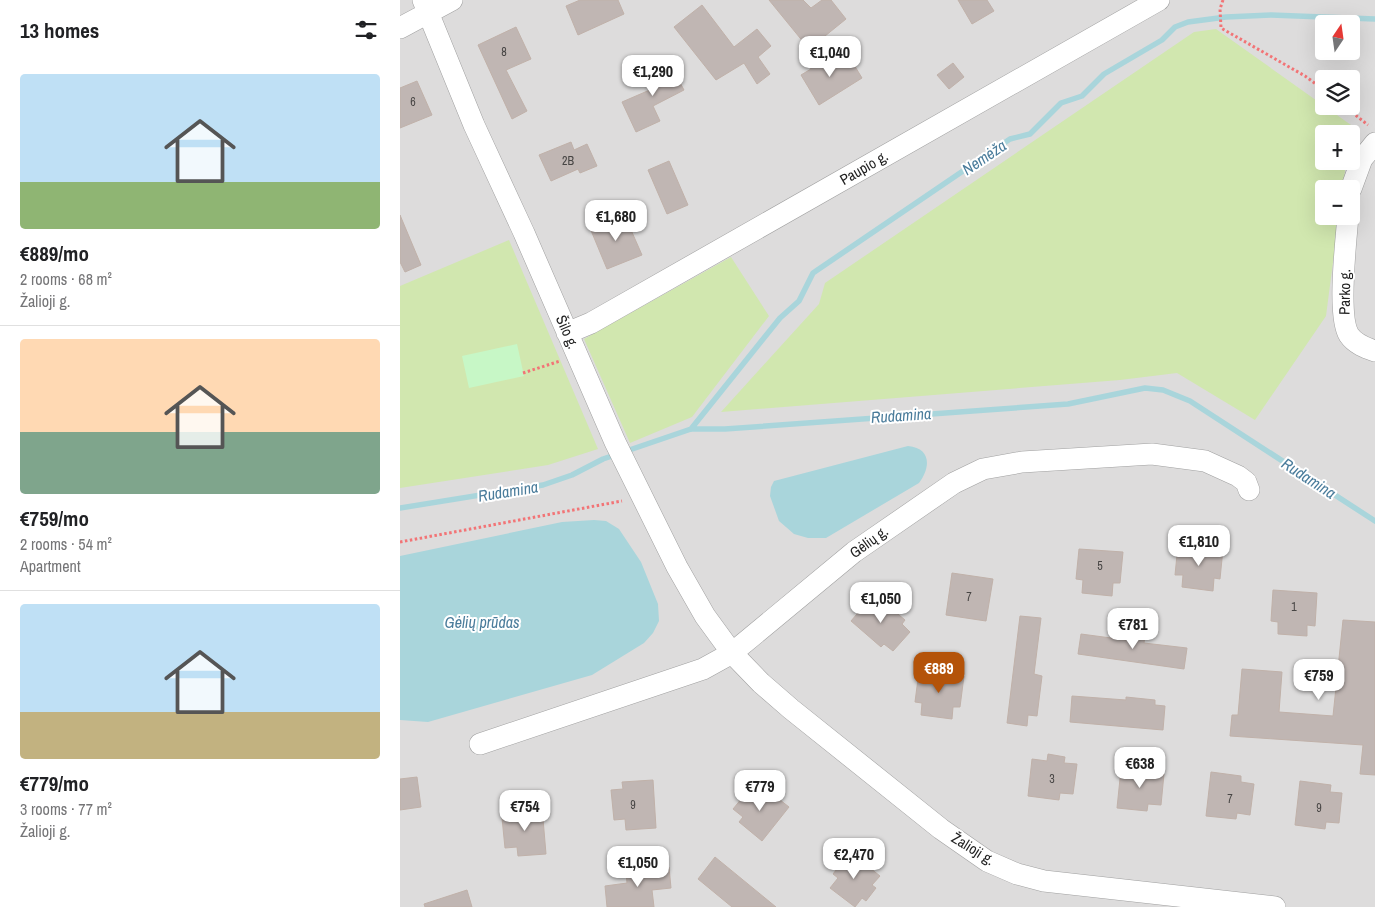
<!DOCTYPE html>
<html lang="en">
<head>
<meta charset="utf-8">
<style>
  body { margin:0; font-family:"Archivo Narrow",sans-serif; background:#f6f6f6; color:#202124; height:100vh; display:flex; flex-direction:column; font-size:19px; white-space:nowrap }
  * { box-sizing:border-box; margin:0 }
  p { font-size:16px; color:#757577 }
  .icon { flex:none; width:28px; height:28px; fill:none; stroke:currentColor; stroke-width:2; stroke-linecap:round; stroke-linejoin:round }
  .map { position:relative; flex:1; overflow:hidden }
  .panel { display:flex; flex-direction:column; background:#fff; width:400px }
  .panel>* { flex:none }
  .needle { width:32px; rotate:13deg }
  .tools { position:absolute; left:915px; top:15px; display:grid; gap:10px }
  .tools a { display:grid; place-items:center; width:45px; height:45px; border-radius:5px; background:#fff; box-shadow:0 5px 20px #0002; font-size:25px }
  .price { position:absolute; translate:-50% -42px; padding:0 11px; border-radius:10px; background:#fff; color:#222; font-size:16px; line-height:32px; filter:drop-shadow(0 1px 2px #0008) }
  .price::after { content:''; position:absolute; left:50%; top:30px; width:15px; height:11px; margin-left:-8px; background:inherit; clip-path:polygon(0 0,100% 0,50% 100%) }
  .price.active { background:#b45309; color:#fff }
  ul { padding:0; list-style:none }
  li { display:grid; align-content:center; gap:10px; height:265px; padding:0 20px }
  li+li { border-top:1px solid #e0e0e0 }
  li span { display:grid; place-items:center; height:155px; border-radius:5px; color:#555 }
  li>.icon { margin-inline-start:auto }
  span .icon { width:90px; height:90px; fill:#fffc; stroke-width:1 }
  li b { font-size:21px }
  h2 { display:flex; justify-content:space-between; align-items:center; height:60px; padding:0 20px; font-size:21px }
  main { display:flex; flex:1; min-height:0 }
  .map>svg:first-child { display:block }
  .residential { fill:#dddcdc; fill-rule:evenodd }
  .grass { fill:#d1e7af }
  .park { fill:#c7f7c6 }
  .water { fill:#a9d5db }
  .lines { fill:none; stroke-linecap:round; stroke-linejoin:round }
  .stream { stroke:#a9d5db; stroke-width:5.5 }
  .building { fill:#c0b6b3; stroke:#c0b1a9 }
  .street-casing { stroke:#a0a0a0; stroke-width:22 }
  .path { stroke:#f27476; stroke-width:3; stroke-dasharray:2.5 2.5; stroke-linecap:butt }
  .street { stroke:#fff; stroke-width:21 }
  .labels { text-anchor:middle; stroke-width:4; stroke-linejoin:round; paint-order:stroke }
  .number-label { font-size:12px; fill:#474544 }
  .street-label { font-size:15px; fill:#1f1f1f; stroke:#fff }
  .water-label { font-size:16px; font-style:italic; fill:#4a7c9b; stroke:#fff }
</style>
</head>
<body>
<main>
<section class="panel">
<h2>13 homes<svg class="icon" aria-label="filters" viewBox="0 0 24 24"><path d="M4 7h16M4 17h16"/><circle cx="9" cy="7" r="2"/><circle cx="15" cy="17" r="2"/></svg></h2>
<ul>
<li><span style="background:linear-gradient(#bfe0f5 70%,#8fb573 0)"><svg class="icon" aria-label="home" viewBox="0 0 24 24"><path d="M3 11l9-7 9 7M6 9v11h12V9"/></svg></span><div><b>€889/mo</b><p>2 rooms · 68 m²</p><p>Žalioji g.</p></div></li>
<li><span style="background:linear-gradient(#ffd9b3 60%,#7fa58c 0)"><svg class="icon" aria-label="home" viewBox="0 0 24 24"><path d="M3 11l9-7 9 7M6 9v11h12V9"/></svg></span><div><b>€759/mo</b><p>2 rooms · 54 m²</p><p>Apartment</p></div></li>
<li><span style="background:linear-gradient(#bfe0f5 70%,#c2b280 0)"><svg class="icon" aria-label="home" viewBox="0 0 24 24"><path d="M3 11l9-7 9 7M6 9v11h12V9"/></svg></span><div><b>€779/mo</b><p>3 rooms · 77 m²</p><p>Žalioji g.</p></div></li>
</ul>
</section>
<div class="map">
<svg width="975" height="907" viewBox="0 0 975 907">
  <rect width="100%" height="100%" fill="#efebe6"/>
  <!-- residential -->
  <path class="residential" d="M0,0H975V907H0ZM924,24H951V51H924ZM924,79H951V106H924ZM924,134H951V161H924ZM924,189H951V216H924Z"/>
  <!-- grass -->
  <path class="grass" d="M816,29L951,125L950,134H924V161H946L943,189H924V216H939L926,316L855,420L777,373L720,380L321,412L419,304L425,283L794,32Z
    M109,240L198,449L148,465L0,488V286Z
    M331,257L369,316L292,417L230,443L184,339Z"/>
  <!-- park -->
  <path class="park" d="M117,344L124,376L69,388L62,356Z"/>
  <!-- water -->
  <path class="water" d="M508,446C531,448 531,467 519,483L426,538H408L394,534L379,521L370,496L371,487L374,481Z
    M194,520L206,521L219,529L241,562L258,604L259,621L253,633L244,643L192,675L28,722L0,720V556L162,522Z"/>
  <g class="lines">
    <!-- stream -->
    <path class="stream" d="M291,429L380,318L399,301L413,273L610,139L630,134L661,103L682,96L704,74L762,40L775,27L788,22L826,17L871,15L975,19
      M0,508L143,485L172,475L203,459L291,429H325L668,404L745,388L763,390L790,401L975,521"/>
  </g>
  <!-- building -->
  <path class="building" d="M180,0H218L224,14L178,35L166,6Z
    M369,0H403L411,8L422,0H431L446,19L409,49Z
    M558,0H587L594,11L572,24Z
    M302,5L334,47L357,29L371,46L358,57L370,74L357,84L344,63L316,80L274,27Z
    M116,27L131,59L106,70L127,111L112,119L78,45Z
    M448,55L462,78L419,105L401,75L411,69L409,65L423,56L429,66Z
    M267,59L284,90L253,106L260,121L236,132L222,102L259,86L249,68Z
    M553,63L564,77L549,89L537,75Z
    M17,81L32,115L0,128V88Z
    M171,142L174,150L187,144L197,166L180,173L178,169L151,181L139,155Z
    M269,161L288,205L267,214L248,170Z
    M224,214L242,255L207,269L190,228Z
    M0,215L21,265L5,272L0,262Z
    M778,545L823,549L820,579L814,578L813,591L782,587L783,575H775Z
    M679,549L723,552L720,583H713L712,596L682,593L683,580L676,579Z
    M552,573L593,579L586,621L546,615Z
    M873,590L917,593L915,626L907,625V636L878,634V622L871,621Z
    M474,594L505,620L502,624L510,632L493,651L484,644L481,647L451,621Z
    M620,616L641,618L634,674L642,676L637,716L628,715L627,726L607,723Z
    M943,620L975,622V775L960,774L963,745L830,736L832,715H838L842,669L882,672L879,712L933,716Z
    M728,632L745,634L744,643L787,648L784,669L678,654L681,634L726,640Z
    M519,671L564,676L560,707H553L552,719L521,715L522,703L515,702Z
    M672,696L726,700V697L755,700V705L765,706L763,730L670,722Z
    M648,754L665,757L664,763L677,764L673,794L660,793L659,800L628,796L632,759L647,761Z
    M736,766L751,768V773L764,774L761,805L748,804L747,811L717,808L721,769L735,771Z
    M811,772L841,776V782L854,784L850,815L837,813L836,819L806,816Z
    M17,777L21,807L0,810V779Z
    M253,780L256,828L226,830L225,819L214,820L211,790L223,789L222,782Z
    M900,781L931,785L930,792L942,793L939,823L926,822L925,829L895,825Z
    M352,786L362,794L366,789L389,807L362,841L339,822L343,817L333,809Z
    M142,807L146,854L118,856L117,847L105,848L102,818L114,817L113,809Z
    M450,852L480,876L472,885L476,888L466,901L462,898L455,907L430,888L438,878L433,874Z
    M315,857L376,907H332L298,879Z
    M269,867L271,888L252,890L254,907H207L205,886L227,883L226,872Z
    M67,890L72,907H25L24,904Z"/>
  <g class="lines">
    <!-- street casing -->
    <g class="street-casing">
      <path id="street" d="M23,0L74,125L124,233L215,442L277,567L305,616L332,653L361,683L391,709L541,829L587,861L617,874L644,881L875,907
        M0,28L52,0
        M951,189L962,159L975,143
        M948,216C946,241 937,316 949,335C955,344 966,348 975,351
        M167,333L191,323L759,0
        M80,744L303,669L332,653L454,552L554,483L583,469L622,462L752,454L805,461L838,476L846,482L849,490"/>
    </g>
    <!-- path -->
    <path class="path" d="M823,0L820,9L821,28L905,76L924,90
      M944,106L968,125
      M123,373L160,361
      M0,542L222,501"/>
    <!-- street -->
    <use href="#street" class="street"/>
  </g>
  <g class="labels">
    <!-- number labels -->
    <g class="number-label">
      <text x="104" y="56">8</text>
      <text x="13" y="106">6</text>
      <text x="168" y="165">2B</text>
      <text x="700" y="570">5</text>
      <text x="569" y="601">7</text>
      <text x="894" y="611">1</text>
      <text x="652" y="783">3</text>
      <text x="830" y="803">7</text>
      <text x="233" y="809">9</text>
      <text x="919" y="812">9</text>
    </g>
    <!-- street labels -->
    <g class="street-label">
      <text transform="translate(464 168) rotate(-30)" y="5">Paupio g.</text>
      <text transform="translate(945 292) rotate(-89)" y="5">Parko g.</text>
      <text transform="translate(167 332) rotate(67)" y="5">Šilo g.</text>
      <text transform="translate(469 542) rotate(-36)" y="5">Gėlių g.</text>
      <text transform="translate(573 849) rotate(32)" y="5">Žalioji g.</text>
    </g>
    <!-- water labels -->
    <g class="water-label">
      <text transform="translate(584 157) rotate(-34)" y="6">Nemėža</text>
      <text transform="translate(501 415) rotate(-4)" y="6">Rudamina</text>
      <text transform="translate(909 478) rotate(33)" y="6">Rudamina</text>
      <text transform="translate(108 491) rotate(-9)" y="6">Rudamina</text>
      <text x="82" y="628">Gėlių prūdas</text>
    </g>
  </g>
</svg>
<div class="tools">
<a><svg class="needle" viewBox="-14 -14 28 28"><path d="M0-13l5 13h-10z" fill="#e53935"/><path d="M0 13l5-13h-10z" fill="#757577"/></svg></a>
<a><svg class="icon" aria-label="layers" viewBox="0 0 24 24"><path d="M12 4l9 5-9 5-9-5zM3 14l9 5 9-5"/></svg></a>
<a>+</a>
<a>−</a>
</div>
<b class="price" style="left:430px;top:78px">€1,040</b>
<b class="price" style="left:253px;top:97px">€1,290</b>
<b class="price" style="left:216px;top:242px">€1,680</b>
<b class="price" style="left:799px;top:567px">€1,810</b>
<b class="price" style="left:481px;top:624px">€1,050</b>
<b class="price" style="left:733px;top:650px">€781</b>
<b class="price active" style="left:539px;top:694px">€889</b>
<b class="price" style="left:919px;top:701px">€759</b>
<b class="price" style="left:740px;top:789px">€638</b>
<b class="price" style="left:360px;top:812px">€779</b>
<b class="price" style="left:125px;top:832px">€754</b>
<b class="price" style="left:454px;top:880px">€2,470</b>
<b class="price" style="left:238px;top:888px">€1,050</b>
</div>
</main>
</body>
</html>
